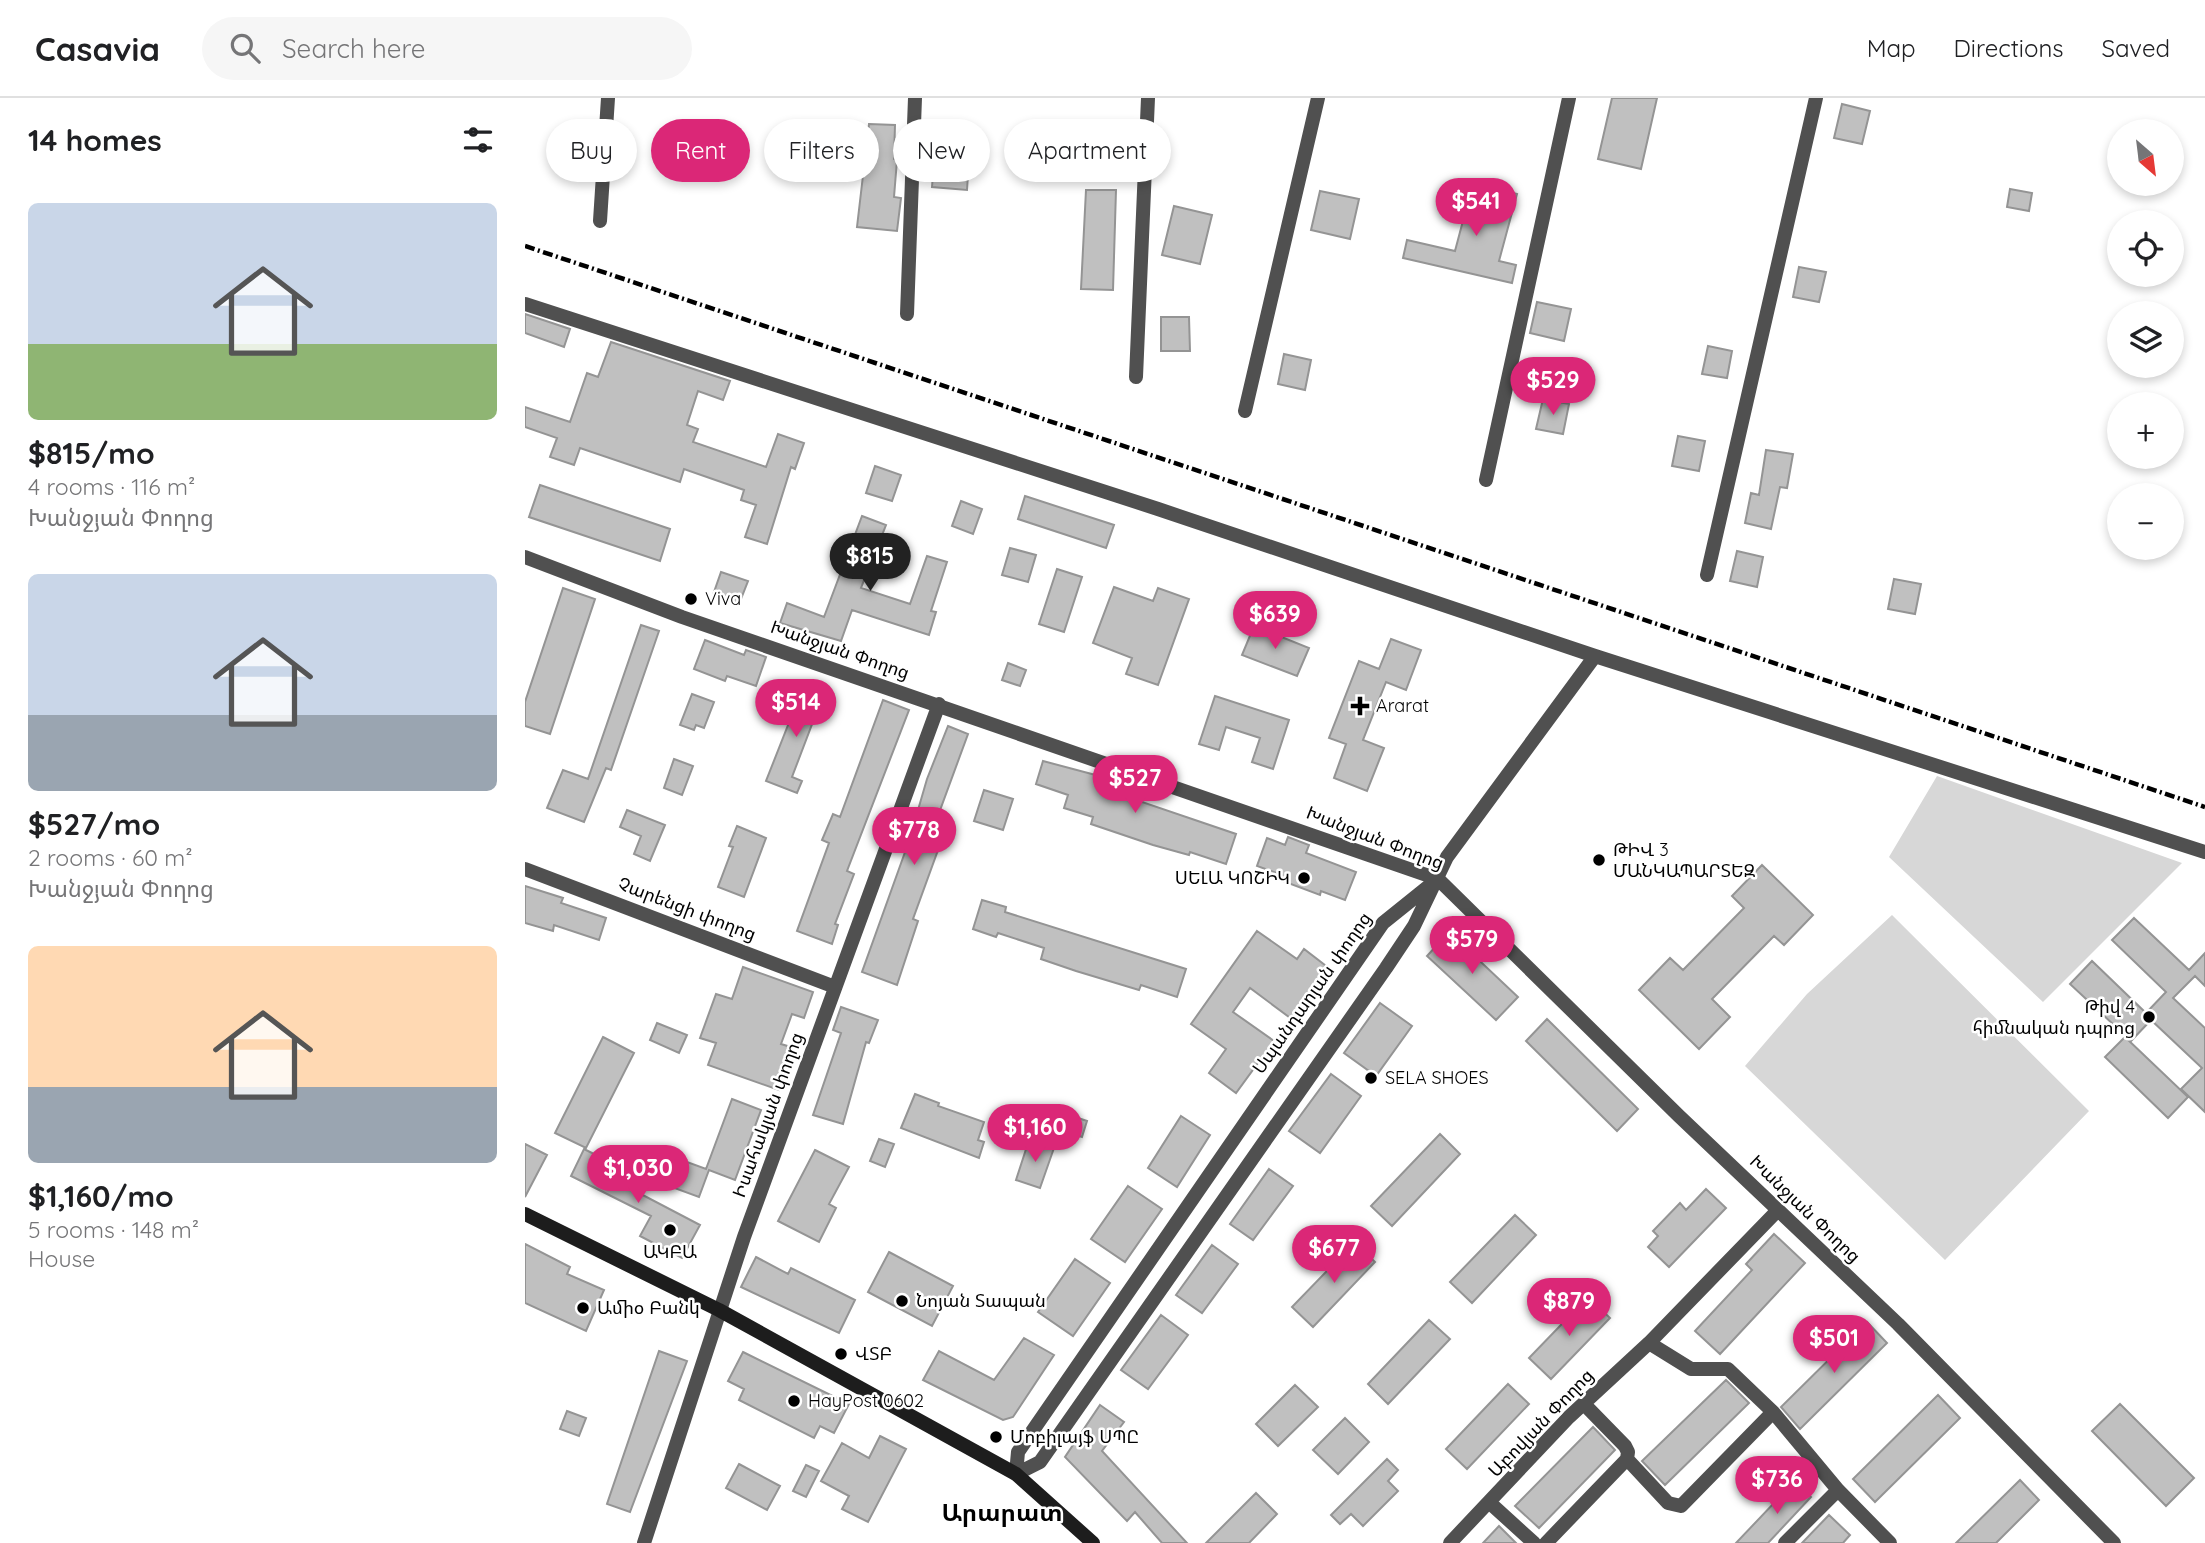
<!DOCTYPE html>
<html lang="en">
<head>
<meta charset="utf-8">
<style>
  body { margin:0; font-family:Quicksand,"Noto Sans Armenian",sans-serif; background:#f6f6f6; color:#202124; height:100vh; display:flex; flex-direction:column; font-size:26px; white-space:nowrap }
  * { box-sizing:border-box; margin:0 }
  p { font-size:23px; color:#757577 }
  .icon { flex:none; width:38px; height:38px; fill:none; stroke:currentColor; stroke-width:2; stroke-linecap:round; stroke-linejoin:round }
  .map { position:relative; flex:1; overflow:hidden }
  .details { display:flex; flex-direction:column; background:#fff; width:525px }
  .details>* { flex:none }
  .guide { position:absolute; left:21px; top:21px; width:665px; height:63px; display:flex; gap:14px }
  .needle { width:46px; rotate:152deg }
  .controls { position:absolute; left:1582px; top:21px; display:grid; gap:14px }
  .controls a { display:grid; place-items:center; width:77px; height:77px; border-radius:50%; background:#fff; box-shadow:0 4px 10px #0003; font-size:35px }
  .price { position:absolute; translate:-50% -60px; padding:0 16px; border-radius:24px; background:#db2777; color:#fff; font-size:23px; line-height:46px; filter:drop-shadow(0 2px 4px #0008) }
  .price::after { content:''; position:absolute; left:50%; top:42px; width:21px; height:16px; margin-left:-10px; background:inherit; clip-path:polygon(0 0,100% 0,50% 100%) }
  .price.on { background:#222; color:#fff }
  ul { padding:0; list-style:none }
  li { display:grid; align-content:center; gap:14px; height:371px; padding:0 28px }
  li span { display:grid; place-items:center; height:217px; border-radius:10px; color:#555 }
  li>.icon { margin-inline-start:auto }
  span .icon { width:126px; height:126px; fill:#fffc; stroke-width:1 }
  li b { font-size:30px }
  h2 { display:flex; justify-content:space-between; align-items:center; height:84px; padding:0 28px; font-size:30px }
  .pill { padding:0 24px; border-radius:32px; background:#fff; box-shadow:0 4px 10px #0003; font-size:24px; line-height:63px }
  .pill.on { background:#db2777; color:#fff }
  header { display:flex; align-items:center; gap:42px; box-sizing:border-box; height:98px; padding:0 35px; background:#fff; border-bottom:2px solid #e0e0e0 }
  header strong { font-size:33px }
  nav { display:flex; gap:38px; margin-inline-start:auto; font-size:24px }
  .search { width:490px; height:63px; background:#f6f6f6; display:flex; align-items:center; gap:18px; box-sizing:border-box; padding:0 24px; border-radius:38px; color:#757577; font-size:26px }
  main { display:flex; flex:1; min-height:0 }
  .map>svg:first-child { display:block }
  .green { fill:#d7d7d7 }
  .building { fill:#c0c0c0; stroke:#949494; stroke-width:2 }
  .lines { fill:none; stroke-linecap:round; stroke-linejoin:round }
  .minor { stroke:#505050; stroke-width:14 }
  .secondary { stroke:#1d1d1d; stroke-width:14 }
  .rail { stroke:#000; stroke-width:4.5; stroke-dasharray:10 3.5 2 3.5; stroke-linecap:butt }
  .poi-dot { fill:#000; stroke:#fff; stroke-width:2.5 }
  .labels { text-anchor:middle; stroke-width:5; stroke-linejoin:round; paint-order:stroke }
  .poi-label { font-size:18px; fill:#000; stroke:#fff; text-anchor:start }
  .street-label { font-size:18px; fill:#000; stroke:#fff }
  .district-label { font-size:24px; font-weight:bold; fill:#000; stroke:#fff }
</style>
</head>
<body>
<header>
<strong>Casavia</strong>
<div class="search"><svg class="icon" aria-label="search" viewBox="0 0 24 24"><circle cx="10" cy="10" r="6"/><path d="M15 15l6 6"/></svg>Search here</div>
<nav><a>Map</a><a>Directions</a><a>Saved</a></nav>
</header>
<main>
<section class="details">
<h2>14 homes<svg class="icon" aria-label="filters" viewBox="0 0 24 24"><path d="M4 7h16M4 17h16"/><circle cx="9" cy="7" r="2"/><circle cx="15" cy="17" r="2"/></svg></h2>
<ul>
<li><span style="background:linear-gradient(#c9d6e8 65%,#8fb573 0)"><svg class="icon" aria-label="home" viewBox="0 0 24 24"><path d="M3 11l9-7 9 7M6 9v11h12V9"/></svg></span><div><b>$815/mo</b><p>4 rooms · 116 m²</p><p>Խանջյան Փողոց</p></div></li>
<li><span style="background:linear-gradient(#c9d6e8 65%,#9aa5b1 0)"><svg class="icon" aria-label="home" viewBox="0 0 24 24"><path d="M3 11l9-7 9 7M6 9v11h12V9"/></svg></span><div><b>$527/mo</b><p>2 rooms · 60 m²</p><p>Խանջյան Փողոց</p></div></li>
<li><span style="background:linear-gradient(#ffd9b3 65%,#9aa5b1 0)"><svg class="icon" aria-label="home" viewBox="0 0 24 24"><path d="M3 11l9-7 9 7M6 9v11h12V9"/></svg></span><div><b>$1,160/mo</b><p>5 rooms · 148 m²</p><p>House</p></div></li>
</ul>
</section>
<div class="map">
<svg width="1680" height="1445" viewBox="0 0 1680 1445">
  <rect width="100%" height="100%" fill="#fff"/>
  <!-- green -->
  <path class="green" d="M1412,678L1657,765L1518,904L1364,759Z
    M1367,817L1564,1013L1420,1162L1220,968L1282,896Z"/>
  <!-- building -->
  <path class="building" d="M1087,0H1132L1116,71L1073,61Z
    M1317,6L1345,13L1337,46L1309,40Z
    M344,26L370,27L369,61L372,62L369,99L376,100L372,133L332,129Z
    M412,26H439V61H444L442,92L407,89Z
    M948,85L992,96L974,163L991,167L987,185L878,160L882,142L930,153Z
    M1485,91L1507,95L1504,113L1482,109Z
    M561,92H591L588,192L556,191Z
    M795,93L834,101L825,141L786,132Z
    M649,108L687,117L675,166L637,157Z
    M1274,169L1301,174L1294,204L1268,199Z
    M1012,204L1046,211L1039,243L1005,235Z
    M0,216L45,231L39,249L0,235Z
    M636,219H664L665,253H636Z
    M86,244L205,283L198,302L173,293L162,327L173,331L168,344L241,369L253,336L279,345L270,371L266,369L242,446L220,439L231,407L216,402L219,392L159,371L155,384L55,350L49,367L25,359L32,340L0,329V309L45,324L62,275L73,279Z
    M1183,248L1207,253L1202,280L1177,276Z
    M759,256L786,262L780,292L753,286Z
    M1018,301L1044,306L1038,336L1011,331Z
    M1153,338L1180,343L1174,373L1147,368Z
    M1241,352L1268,356L1262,390L1255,389L1246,431L1220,425L1226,395L1234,397Z
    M350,368L376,377L367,403L341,395Z
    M15,387L145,431L135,463L4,419Z
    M500,398L589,427L581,450L493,421Z
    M436,403L457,411L448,436L427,428Z
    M337,418L361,427L336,490L385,506L402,458L422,464L406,513L411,514L404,537L327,512L316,543L255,525L262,505L299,519Z
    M485,450L511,457L503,484L477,477Z
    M1212,453L1238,459L1232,489L1205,483Z
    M532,471L557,479L539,534L514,526Z
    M196,474L223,483L214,506L188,497Z
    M1369,481L1396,486L1390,516L1363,511Z
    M589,489L628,503L633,490L664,501L633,587L601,576L607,560L568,545Z
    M38,490L70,501L25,636L0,628V604Z
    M116,527L134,533L86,672L81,670L59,724L22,710L38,672L63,681Z
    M729,528L784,550L772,578L717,557Z
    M866,541L896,552L881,592L861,584L838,642L859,650L842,693L809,680L821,646L804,640L834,563L854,571Z
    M180,542L219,557L221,552L241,559L231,588L202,578L200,583L169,571Z
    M483,565L501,572L495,588L477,582Z
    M280,584L300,592L267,679L277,683L272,695L241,683Z
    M167,596L189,604L179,630L171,627L169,632L155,627Z
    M690,598L764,622L748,671L727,664L735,640L701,629L694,652L674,646Z
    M358,602L384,612L322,773L329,776L310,826L313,827L307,846L272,833L304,745L297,742L308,716L315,719Z
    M423,628L443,636L410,726L421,730L388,821L393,823L372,887L337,874L384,743L402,681Z
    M149,661L168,668L157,697L139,690Z
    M518,663L578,679L576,685L610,696L608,701L711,736L701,766L665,754L664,757L628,747L566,726L568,719L539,710L543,697L511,686Z
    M459,692L488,701L478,732L449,723Z
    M102,712L140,727L125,763L109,756L116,738L95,729Z
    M212,728L241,740L219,799L193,789L208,749L204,748Z
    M763,739L784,747L781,755L831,774L820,802L796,793L795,797L755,782L757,777L732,768L742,740L760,747Z
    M1237,767L1288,817L1259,847L1249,838L1187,901L1205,919L1174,951L1114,892L1145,860L1158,872L1219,810L1207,798Z
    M0,788L38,800L36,805L81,820L74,842L29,827L28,833L0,825Z
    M457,802L481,809L480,814L661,871L652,899L616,887L614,892L551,873L516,861L519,850L473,835L471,839L448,831Z
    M1609,820L1664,872L1680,855V888L1670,878L1648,900L1680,930V1014L1656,991L1677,970L1626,922L1606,943L1545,886L1567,863L1621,915L1641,894L1587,842Z
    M732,833L772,861L779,851L805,871L768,922L725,890L708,914L749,943L711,995L684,975L701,951L666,926Z
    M924,834L993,899L971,922L902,858Z
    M218,869L288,894L279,920L267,916L256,946L269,950L254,992L183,967L191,945L175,940L191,896L207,901Z
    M855,905L887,928L851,978L819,955Z
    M316,909L353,922L344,945L341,944L318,1026L288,1017L316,935L308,932Z
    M1022,921L1113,1011L1092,1033L1001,943Z
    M132,925L162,937L154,955L125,942Z
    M78,939L109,955L61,1050L30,1035Z
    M1600,939L1663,999L1643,1020L1580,959Z
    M806,976L836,998L795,1055L764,1033Z
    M390,996L414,1005L413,1008L459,1024L453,1042L459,1044L454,1060L376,1030Z
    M207,1001L236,1012L210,1082L184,1072L174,1099L133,1084L143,1057L181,1071Z
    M547,1018L562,1023L557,1039L542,1034Z
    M656,1018L685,1037L652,1089L623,1070Z
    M915,1036L935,1056L867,1128L846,1108Z
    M354,1041L369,1046L360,1069L345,1063Z
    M504,1042L529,1050L515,1090L491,1082Z
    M0,1046L22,1057L0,1099Z
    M59,1051L95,1069L89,1082L175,1127L157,1160L115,1138L126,1118L46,1078Z
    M290,1052L324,1069L304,1106L311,1110L294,1144L253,1123Z
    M744,1071L768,1088L728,1142L705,1126Z
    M603,1088L637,1111L600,1164L566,1141Z
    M1181,1091L1201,1110L1144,1169L1123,1149L1133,1138L1128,1133L1155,1105L1161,1112Z
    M990,1117L1011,1137L947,1205L925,1184Z
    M1249,1136L1280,1165L1195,1256L1170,1233L1227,1172L1221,1166Z
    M830,1144L850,1164L788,1229L767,1209Z
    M0,1146L45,1169L42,1176L79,1192L61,1233L0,1205Z
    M687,1147L713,1166L677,1215L651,1197Z
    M364,1154L428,1188L407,1228L343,1194Z
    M231,1159L263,1176L266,1170L330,1202L314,1235L216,1189Z
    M550,1161L585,1185L548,1238L513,1214Z
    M1063,1199L1085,1220L1026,1281L1004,1260Z
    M636,1217L663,1237L623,1291L596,1272Z
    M904,1222L925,1241L863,1306L843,1286Z
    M1342,1224L1362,1245L1275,1331L1256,1309Z
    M499,1240L529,1257L488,1319L478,1322L398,1282L414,1253L469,1282Z
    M134,1253L162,1263L105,1414L82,1406Z
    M218,1254L324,1306L309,1335L295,1328L289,1340L214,1302L219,1291L203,1283Z
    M1201,1282L1224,1305L1140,1387L1117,1363Z
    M983,1286L1004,1306L942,1371L921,1351Z
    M770,1287L793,1309L753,1348L731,1326Z
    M1413,1297L1435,1320L1350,1404L1328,1381Z
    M1595,1306L1669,1380L1641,1408L1567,1333Z
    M575,1307L599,1324L577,1353L662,1445H637L610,1414L602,1423L540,1359Z
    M42,1313L61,1320L54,1338L35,1331Z
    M820,1320L844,1344L813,1376L788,1352Z
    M1068,1329L1090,1352L1014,1430L990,1408Z
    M355,1338L381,1351L343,1424L317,1411L324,1398L296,1383L317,1345L344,1360Z
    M862,1361L873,1372L863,1383L873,1393L838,1428L826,1416L815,1426L806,1417Z
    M214,1366L255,1388L242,1412L201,1390Z
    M281,1367L294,1373L281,1399L268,1393Z
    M1495,1382L1514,1402L1471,1445H1431Z
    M1269,1384L1286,1399L1243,1445H1211Z
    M731,1395L752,1416L724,1445H681Z
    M1304,1417L1325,1437L1318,1445H1277Z
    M974,1428L991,1445H958Z"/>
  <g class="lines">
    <!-- minor -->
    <path class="minor" d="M75,123L83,0
      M0,206L633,411L1070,558L1680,754
      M382,216L390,0
      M611,279L623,0
      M720,313L793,0
      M961,382L1044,0
      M0,459L157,519L913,781L1154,1018L1373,1226L1589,1445
      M1182,477L1291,0
      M0,771L310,889
      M1124,1245L1166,1271H1203L1248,1314L1313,1392L1365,1445
      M1102,1361L1143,1405L1156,1408L1248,1314
      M491,1376L515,1364L861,870L889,828L922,759L1070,558
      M491,1376L493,1354L858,825L909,784
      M965,1405L1009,1445
      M119,1445L219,1139L414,606
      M925,1445L1044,1319L1124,1245L1253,1112
      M1021,1445L1102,1361L1103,1354L1100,1348L1059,1306
      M1260,1445L1313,1392"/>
    <!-- secondary -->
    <path class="secondary" d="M0,1116L194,1212L491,1376L568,1445"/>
    <!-- rail -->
    <path class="rail" d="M0,148L1680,709"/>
  </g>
  <!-- markers -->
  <g class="poi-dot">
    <circle cx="166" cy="501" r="7"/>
    <path d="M831.5 597.5h7v7h7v7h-7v7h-7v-7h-7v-7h7z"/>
    <circle cx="1074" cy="762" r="7"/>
    <circle cx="779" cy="780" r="7"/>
    <circle cx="1624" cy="919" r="7"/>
    <circle cx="846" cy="980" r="7"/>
    <circle cx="145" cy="1132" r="7"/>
    <circle cx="377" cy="1203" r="7"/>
    <circle cx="58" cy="1210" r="7"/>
    <circle cx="316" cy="1256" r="7"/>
    <circle cx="269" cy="1303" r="7"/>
    <circle cx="471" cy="1339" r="7"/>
  </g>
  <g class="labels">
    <!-- poi labels -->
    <g class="poi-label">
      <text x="180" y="507">Viva</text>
      <text x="851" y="614">Ararat</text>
      <text x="1088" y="758">ԹԻՎ 3<tspan x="1088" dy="21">ՄԱՆԿԱՊԱՐՏԵԶ</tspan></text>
      <text x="765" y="786" text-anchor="end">ՍԵԼԱ ԿՈՇԻԿ</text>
      <text x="1610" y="915" text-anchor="end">Թիվ 4<tspan x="1610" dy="21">հիմնական դպրոց</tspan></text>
      <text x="860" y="986">SELA SHOES</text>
      <text x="145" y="1160" text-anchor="middle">ԱԿԲԱ</text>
      <text x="391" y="1209">Նոյան Տապան</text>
      <text x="72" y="1216">Ամիօ Բանկ</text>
      <text x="330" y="1262">ՎՏԲ</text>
      <text x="283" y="1309">HayPost 0602</text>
      <text x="485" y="1345">Մոբիլայֆ ՍՊԸ</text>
    </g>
    <!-- street labels -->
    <g class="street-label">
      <text transform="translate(315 552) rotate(19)" y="6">Խանջյան Փողոց</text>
      <text transform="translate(850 740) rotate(21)" y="6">Խանջյան Փողոց</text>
      <text transform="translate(162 811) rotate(21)" y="6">Չարենցի փողոց</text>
      <text transform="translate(787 895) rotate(-55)" y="6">Սպանդարյան փողոց</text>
      <text transform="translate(243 1017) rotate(-70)" y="6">Իսահակյան փողոց</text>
      <text transform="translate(1280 1111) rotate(44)" y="6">Խանջյան Փողոց</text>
      <text transform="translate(1016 1325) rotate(-46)" y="6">Աբովյան Փողոց</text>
    </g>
    <!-- district labels -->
    <g class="district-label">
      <text x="477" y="1423">Արարատ</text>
    </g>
  </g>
</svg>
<div class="controls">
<a><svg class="needle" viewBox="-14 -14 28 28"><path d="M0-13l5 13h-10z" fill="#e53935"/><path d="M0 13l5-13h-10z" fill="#757577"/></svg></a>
<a><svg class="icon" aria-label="locate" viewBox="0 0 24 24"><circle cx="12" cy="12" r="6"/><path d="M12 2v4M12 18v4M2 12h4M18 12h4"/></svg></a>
<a><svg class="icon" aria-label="layers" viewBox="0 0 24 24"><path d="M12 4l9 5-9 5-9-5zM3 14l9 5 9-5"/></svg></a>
<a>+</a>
<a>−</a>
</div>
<b class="price" style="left:951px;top:140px">$541</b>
<b class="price" style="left:1028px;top:319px">$529</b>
<b class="price on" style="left:345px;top:495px">$815</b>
<b class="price" style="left:750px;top:553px">$639</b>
<b class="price" style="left:271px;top:641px">$514</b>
<b class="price" style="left:610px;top:717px">$527</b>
<b class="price" style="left:389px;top:769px">$778</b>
<b class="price" style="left:947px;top:878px">$579</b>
<b class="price" style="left:510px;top:1066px">$1,160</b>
<b class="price" style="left:113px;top:1107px">$1,030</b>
<b class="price" style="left:809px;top:1187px">$677</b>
<b class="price" style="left:1044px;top:1240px">$879</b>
<b class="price" style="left:1309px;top:1277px">$501</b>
<b class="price" style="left:1252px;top:1418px">$736</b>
<div class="guide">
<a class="pill">Buy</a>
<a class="pill on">Rent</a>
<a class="pill">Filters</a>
<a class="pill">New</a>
<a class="pill">Apartment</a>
</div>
</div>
</main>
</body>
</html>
